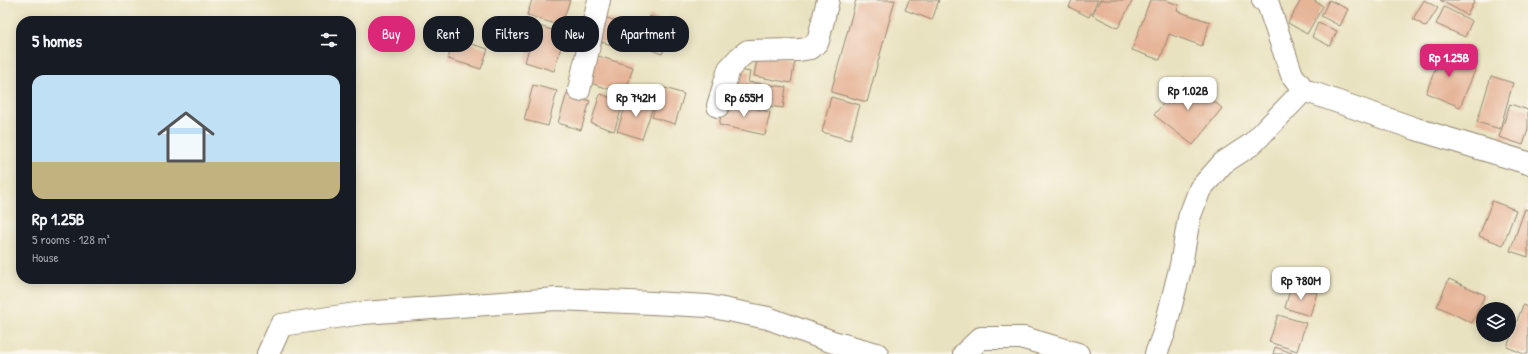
<!DOCTYPE html>
<html lang="en">
<head>
<meta charset="utf-8">
<style>
  body { margin:0; font-family:"Patrick Hand",sans-serif; background:#20242c; color:#f1f3f6; height:100vh; display:flex; flex-direction:column; font-size:15px; white-space:nowrap }
  * { box-sizing:border-box; margin:0 }
  p { font-size:13px; color:#9ea1a6 }
  .icon { flex:none; width:22px; height:22px; fill:none; stroke:currentColor; stroke-width:2; stroke-linecap:round; stroke-linejoin:round }
  .map { position:relative; flex:1; overflow:hidden }
  .sheet { position:absolute; left:16px; top:16px; width:340px; height:268px; display:flex; flex-direction:column; background:#171b24; border-radius:16px; box-shadow:0 2px 10px #0003 }
  .sheet>* { flex:none }
  .banner { position:absolute; left:368px; top:16px; width:380px; height:36px; display:flex; gap:8px }
  .fabs { position:absolute; left:1476px; top:302px; display:grid; gap:8px }
  .fabs a { display:grid; place-items:center; width:40px; height:40px; border-radius:50%; background:#171b24; box-shadow:0 2px 10px #0003; font-size:20px }
  .price { position:absolute; translate:-50% -34px; padding:0 9px; border-radius:8px; background:#fff; color:#222; font-size:13px; line-height:26px; filter:drop-shadow(0 1px 2px #0008) }
  .price::after { content:''; position:absolute; left:50%; top:24px; width:12px; height:9px; margin-left:-6px; background:inherit; clip-path:polygon(0 0,100% 0,50% 100%) }
  .price.on { background:#db2777; color:#fff }
  ul { padding:0; list-style:none }
  li { display:grid; align-content:center; gap:8px; height:212px; padding:0 16px }
  li span { display:grid; place-items:center; height:124px; border-radius:12px; color:#555 }
  li>.icon { margin-inline-start:auto }
  span .icon { width:72px; height:72px; fill:#fffc; stroke-width:1 }
  li b { font-size:17px }
  h2 { display:flex; justify-content:space-between; align-items:center; height:48px; padding:0 16px; font-size:17px }
  .pill { padding:0 14px; border-radius:16px; background:#171b24; box-shadow:0 2px 10px #0003; font-size:14px; line-height:36px }
  .pill.on { background:#db2777; color:#fff }
  .map>svg:first-child { display:block }
  .building { fill:#e6b497 }
  .lines { fill:none; stroke-linecap:round; stroke-linejoin:round }
  .minor-casing { stroke:#92866f; stroke-width:24 }
  .minor { stroke:#fff; stroke-width:22 }
</style>
</head>
<body>
<div class="map">
<svg width="1528" height="354" viewBox="0 0 1528 354">
  <rect width="100%" height="100%" fill="#fbf7ec"/>
  <filter id="ink" filterUnits="userSpaceOnUse"><feTurbulence type="fractalNoise" baseFrequency=".025" numOctaves="2"/><feDisplacementMap in="SourceGraphic" scale="8" xChannelSelector="R" yChannelSelector="G"/><feConvolveMatrix kernelMatrix="1 2 1 2 8 2 1 2 1" color-interpolation-filters="sRGB"/></filter>
  <filter id="wash" filterUnits="userSpaceOnUse"><feTurbulence type="fractalNoise" baseFrequency=".012" numOctaves="4" result="noise"/><feDisplacementMap in="SourceGraphic" scale="16" xChannelSelector="R" yChannelSelector="G"/><feGaussianBlur stdDeviation="0.9" result="paint"/><feColorMatrix in="noise" values="0 0 0 0 0 0 0 0 0 0 0 0 0 0 0 0 0 1.4 0 .05"/><feComposite in="paint" operator="in"/></filter>
  <g filter="url(#wash)">
    <rect width="100%" height="100%" fill="#e9e2c0"/>
    <g id="blocks">
      <!-- building -->
      <path class="building" d="M532,0H570L561,26L527,15Z
        M856,0H895L867,102L831,92Z
        M909,0H939L932,20L905,10Z
        M1072,0H1098L1089,17L1069,7Z
        M1100,0H1133L1118,28L1092,15Z
        M1150,0H1165L1179,5L1177,11L1210,22L1202,46L1169,34L1160,60L1132,50Z
        M1301,0H1313L1323,6L1307,34L1288,23Z
        M1329,0L1348,9L1340,26L1321,16Z
        M1424,0L1438,8L1426,27L1413,19Z
        M1440,0H1475L1467,15Z
        M1444,7L1472,21L1465,37L1436,24Z
        M601,16L625,24L617,47L593,39Z
        M650,16L674,25L662,54L638,45Z
        M1318,23L1337,31L1330,46L1312,37Z
        M536,25L565,34L554,71L525,62Z
        M454,39L488,49L481,69L448,59Z
        M1432,49L1476,68L1460,107L1426,93L1436,67L1426,63Z
        M592,54L633,67L625,94L584,81Z
        M758,54L795,61L791,83L754,76Z
        M734,69L750,72L748,82L786,87L783,108L742,102V97L731,95Z
        M1491,76L1513,83L1500,129L1477,122Z
        M1184,77L1222,108L1193,145L1154,115Z
        M533,85L557,91L548,126L524,120Z
        M662,87L684,94L675,124L652,117Z
        M567,93L590,101L581,130L558,123Z
        M600,94L624,102L614,131L591,123Z
        M629,96L654,104L642,139L617,131Z
        M831,97L860,105L850,140L822,132Z
        M724,101L770,112L765,135L719,125Z
        M1510,104L1528,110V130L1523,145L1499,137Z
        M1492,201L1516,210L1503,245L1479,236Z
        M1525,209L1528,210V257L1510,251Z
        M1449,279L1485,295L1472,323L1437,306Z
        M1291,286L1317,293L1310,316L1285,308Z
        M1523,305L1528,307V354H1524L1507,347Z
        M1278,315L1306,323L1297,351L1269,342Z
        M1275,347L1292,353V354H1273Z"/>
    </g>
  </g>
  <g filter="url(#ink)">
    <use href="#blocks" fill-opacity="0" stroke="#92866f" stroke-width="1"/>
    <g class="lines">
      <!-- minor casing -->
      <g class="minor-casing">
        <path id="minor" d="M1263,0L1268,4L1292,75L1304,90L1416,129L1528,163
          M579,90L599,0
          M718,106L729,69L740,57L748,51L799,50L811,48L818,41L828,0
          M268,354L281,325L363,313L557,299L652,303L708,306L768,318L833,342L877,354
          M964,354L981,338H1024L1078,354
          M1156,354L1164,333L1181,265L1189,218L1200,189L1223,163L1252,144L1304,90"/>
      </g>
      <!-- minor -->
      <use href="#minor" class="minor"/>
    </g>
  </g>
</svg>
<div class="fabs">
<a><svg class="icon" aria-label="layers" viewBox="0 0 24 24"><path d="M12 4l9 5-9 5-9-5zM3 14l9 5 9-5"/></svg></a>
</div>
<b class="price on" style="left:1449px;top:78px">Rp 1.25B</b>
<b class="price" style="left:1188px;top:111px">Rp 1.02B</b>
<b class="price" style="left:636px;top:118px">Rp 742M</b>
<b class="price" style="left:744px;top:118px">Rp 655M</b>
<b class="price" style="left:1301px;top:301px">Rp 780M</b>
<div class="banner">
<a class="pill on">Buy</a>
<a class="pill">Rent</a>
<a class="pill">Filters</a>
<a class="pill">New</a>
<a class="pill">Apartment</a>
</div>
<section class="sheet">
<h2>5 homes<svg class="icon" aria-label="filters" viewBox="0 0 24 24"><path d="M4 7h16M4 17h16"/><circle cx="9" cy="7" r="2"/><circle cx="15" cy="17" r="2"/></svg></h2>
<ul>
<li><span style="background:linear-gradient(#bfe0f5 70%,#c2b280 0)"><svg class="icon" aria-label="home" viewBox="0 0 24 24"><path d="M3 11l9-7 9 7M6 9v11h12V9"/></svg></span><div><b>Rp 1.25B</b><p>5 rooms · 128 m²</p><p>House</p></div></li>
</ul>
</section>
</div>
</body>
</html>
